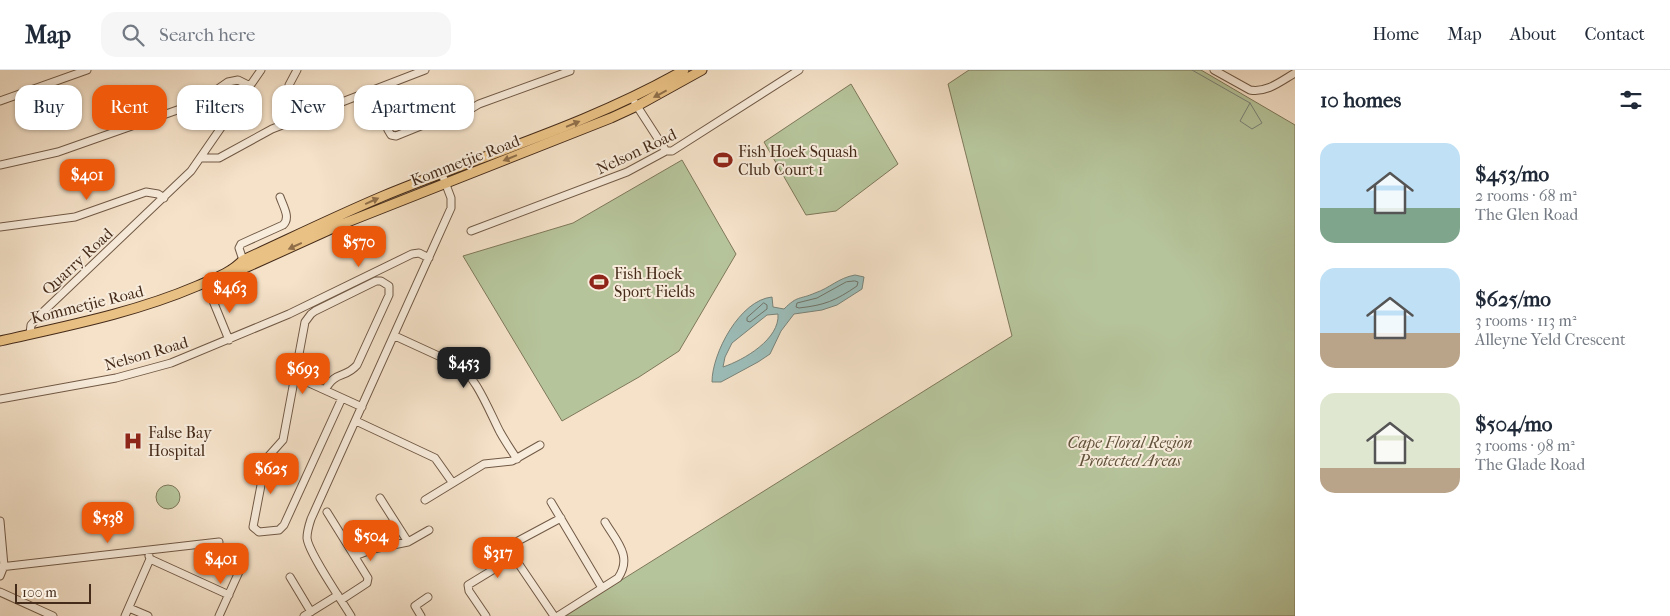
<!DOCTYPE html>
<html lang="en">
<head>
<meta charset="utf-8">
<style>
  body { margin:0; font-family:"IM FELL French Canon",serif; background:#f6f6f7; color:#1f2937; height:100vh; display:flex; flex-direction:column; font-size:19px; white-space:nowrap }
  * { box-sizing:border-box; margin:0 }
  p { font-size:16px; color:#747a83 }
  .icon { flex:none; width:28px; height:28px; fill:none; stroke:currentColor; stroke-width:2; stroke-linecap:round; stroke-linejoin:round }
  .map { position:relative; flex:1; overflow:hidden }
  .drawer { display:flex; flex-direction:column; background:#fff; width:375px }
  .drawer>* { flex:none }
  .top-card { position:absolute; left:15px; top:15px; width:475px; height:45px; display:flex; gap:10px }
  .scale { position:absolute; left:15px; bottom:12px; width:76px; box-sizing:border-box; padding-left:5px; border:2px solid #452b19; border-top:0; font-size:14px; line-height:18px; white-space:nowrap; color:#452b19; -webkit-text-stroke:4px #f8ecdc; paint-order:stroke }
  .price { position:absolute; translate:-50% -42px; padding:0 11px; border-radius:10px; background:#ea580c; color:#fff; font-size:16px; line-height:32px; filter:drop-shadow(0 1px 2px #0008) }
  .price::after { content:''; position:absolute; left:50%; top:30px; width:15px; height:11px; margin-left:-8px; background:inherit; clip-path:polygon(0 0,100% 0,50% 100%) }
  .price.selected { background:#222; color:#fff }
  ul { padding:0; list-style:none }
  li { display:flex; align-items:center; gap:15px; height:125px; padding:0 25px }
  li span { display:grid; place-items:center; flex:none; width:140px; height:100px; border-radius:15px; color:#555 }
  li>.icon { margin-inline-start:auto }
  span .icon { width:60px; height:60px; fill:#fffc; stroke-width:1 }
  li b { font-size:21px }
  h2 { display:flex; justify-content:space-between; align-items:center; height:60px; padding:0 25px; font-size:21px }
  .pill { padding:0 18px; border-radius:15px; background:#fff; box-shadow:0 1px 4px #0004; font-size:18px; line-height:45px }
  .pill.selected { background:#ea580c; color:#fff }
  header { display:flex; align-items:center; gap:30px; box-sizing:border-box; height:70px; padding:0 25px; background:#fff; border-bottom:1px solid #e0e1e3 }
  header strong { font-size:24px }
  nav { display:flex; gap:28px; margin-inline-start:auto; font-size:18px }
  .search { width:350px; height:45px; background:#f6f6f7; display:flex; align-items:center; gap:12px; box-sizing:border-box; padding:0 18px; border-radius:15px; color:#747a83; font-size:19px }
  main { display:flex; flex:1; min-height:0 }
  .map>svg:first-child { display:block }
  .green { fill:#b6c49b; stroke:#7e785a }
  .water { fill:#9cbdb9; stroke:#798379; fill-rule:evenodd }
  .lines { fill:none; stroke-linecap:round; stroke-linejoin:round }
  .shore { stroke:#707469; stroke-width:1 }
  .stream { stroke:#798379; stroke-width:1 }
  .minor-casing { stroke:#715945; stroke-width:9 }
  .major-casing { stroke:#452b19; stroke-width:11 }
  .minor { stroke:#f8ecdc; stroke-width:7 }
  .major { stroke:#eac184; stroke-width:9 }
  .oneway { fill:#8f6e49 }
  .labels { text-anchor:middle; stroke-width:4; stroke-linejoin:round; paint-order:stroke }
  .street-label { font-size:16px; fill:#452b19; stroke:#f8ecdc }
  .poi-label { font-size:16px; fill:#452b19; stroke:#f8ecdc; text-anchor:start }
  .park-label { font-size:16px; font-style:italic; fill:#61513a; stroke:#f8ecdc }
</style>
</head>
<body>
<header>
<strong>Map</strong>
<div class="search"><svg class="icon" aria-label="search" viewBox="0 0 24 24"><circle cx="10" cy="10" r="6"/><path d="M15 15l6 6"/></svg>Search here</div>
<nav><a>Home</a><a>Map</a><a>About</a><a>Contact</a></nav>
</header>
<main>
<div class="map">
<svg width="1295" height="546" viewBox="0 0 1295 546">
  <rect width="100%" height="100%" fill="#f5e2c9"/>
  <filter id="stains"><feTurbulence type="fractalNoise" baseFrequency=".004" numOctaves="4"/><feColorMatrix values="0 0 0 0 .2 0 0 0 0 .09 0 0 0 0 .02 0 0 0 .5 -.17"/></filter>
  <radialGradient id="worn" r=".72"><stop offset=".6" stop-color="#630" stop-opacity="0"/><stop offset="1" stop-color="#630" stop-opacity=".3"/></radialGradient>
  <!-- green -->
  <path class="green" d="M969,0H1201L1295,55V546H564L1012,266L948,14Z
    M851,14L898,94L836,141L806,145L764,72Z
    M682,90L736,184L679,281L639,307L562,351L463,186L573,153Z
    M156 427a12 12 0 1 1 24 0a12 12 0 1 1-24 0Z"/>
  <!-- water -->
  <path class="water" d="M855,205L864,207L862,219L837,235L822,240L794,244L781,261L770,284L758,292L721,312H712C712,283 740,230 772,227L773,237L784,239C798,225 799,230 815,223C830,218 838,208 855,205ZM778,244C780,269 744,290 723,297L725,287L732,273L767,245Z"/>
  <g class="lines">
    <!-- shore -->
    <path class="shore" d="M855,211L858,212L857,216C835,231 825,235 799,238L796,237L797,233L817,228L846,212Z
      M764,233L767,235V239L750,252L747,251V248Z"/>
    <!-- stream -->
    <path class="stream" d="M1192,0L1250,33L1262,53L1252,59L1240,51L1250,33"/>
    <!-- minor casing -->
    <g class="minor-casing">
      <path id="minor" d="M297,0L289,15L300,47
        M1214,0L1250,20C1267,23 1281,11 1295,3
        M373,20L388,60L391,65L396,66L428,53L464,43L479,34L570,1
        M0,31L87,0
        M635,33L666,81
        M201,88H219L272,59L425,0
        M0,95L58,82L183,38L199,32L228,12L238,10L250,16
        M0,157L75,147L146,122L158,124L164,128
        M471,161L627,102L666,81H672L799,0
        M243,190L239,178L241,174L283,155C291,148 283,136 280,127
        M211,226L229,270
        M30,264L31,255L44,241L191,101L261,0
        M395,266L456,294C475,303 490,343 500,362C505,371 511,380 517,389
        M295,309L307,312L362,337
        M325,320C336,300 345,309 357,295L389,225V216L381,211H376L315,241L311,244L305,252L283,370L266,389L253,457L259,462L279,460L284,455L342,328
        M0,329L116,308L171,293L289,244L412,184L419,183L429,188
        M356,351L435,388L452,412
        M380,428L408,472
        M425,430L484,394L512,391L540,375
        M551,432L602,518
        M327,442L368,508L367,513L341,530
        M0,451L4,496L0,506
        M355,486L373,479L408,472L429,460
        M150,489L229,525
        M0,497L219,472
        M290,507L311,542
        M0,522L53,546
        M129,538L148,546
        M125,546L150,489L149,486
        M219,546L243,493
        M304,546L338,525
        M351,546C342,531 308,482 307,468C307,461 309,455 311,449L451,138V128L442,104
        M421,546L415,536L428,527
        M486,546L469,521L468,515L514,487
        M554,546L514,487L513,478L518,471L561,448
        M558,546L618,508C633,486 616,471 605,452"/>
    </g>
    <!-- major casing -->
    <g class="major-casing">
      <path id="major" d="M235,199L245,198L340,155L611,48L637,36L702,0
        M0,271C66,256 134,243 197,216C213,209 231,203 243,190C289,169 334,147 381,127C482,85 588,55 684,0"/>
    </g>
    <!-- minor -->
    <use href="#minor" class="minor"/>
    <!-- major -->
    <use href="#major" class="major"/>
  </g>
  <!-- one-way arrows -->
  <defs><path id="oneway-solid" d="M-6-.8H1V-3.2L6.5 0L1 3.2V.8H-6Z" transform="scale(1.25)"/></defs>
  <g class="oneway">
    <use href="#oneway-solid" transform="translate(660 24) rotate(152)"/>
    <use href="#oneway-solid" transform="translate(573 54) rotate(-22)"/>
    <use href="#oneway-solid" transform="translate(510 88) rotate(158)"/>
    <use href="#oneway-solid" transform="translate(372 131) rotate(-24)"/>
    <use href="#oneway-solid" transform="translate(295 176) rotate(155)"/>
  </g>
  <!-- icons -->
  <defs>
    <g id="stadium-bare" transform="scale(1.5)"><path d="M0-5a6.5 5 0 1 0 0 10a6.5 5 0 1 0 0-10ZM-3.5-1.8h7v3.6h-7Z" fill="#8f2418" stroke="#f8ecdc" stroke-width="2.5" paint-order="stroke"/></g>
    <g id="hospital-bare" transform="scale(1.5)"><path d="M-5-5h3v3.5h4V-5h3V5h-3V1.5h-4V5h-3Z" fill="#8f2418" stroke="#f8ecdc" stroke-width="2.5" paint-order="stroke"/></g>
  </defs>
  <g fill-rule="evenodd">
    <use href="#stadium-bare" x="723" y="90"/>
    <use href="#stadium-bare" x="599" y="212"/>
    <use href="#hospital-bare" x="133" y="371"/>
  </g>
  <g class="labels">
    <!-- street labels -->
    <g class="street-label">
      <text transform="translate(636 81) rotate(-25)" y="6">Nelson Road</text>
      <text transform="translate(465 90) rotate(-21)" y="6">Kommetjie Road</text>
      <text transform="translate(77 191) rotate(-43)" y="6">Quarry Road</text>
      <text transform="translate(87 234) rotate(-14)" y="6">Kommetjie Road</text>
      <text transform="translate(146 283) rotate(-16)" y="6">Nelson Road</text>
    </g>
    <!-- poi labels -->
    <g class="poi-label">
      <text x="738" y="87">Fish Hoek Squash<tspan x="738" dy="18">Club Court 1</tspan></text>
      <text x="614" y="209">Fish Hoek<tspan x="614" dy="18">Sport Fields</tspan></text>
      <text x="148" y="368">False Bay<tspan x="148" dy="18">Hospital</tspan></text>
    </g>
    <!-- park labels -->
    <g class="park-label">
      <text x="1130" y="378">Cape Floral Region<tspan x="1130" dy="18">Protected Areas</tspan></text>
    </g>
  </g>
  <rect width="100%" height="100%" filter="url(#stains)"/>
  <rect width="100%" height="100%" fill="url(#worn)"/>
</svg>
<div class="scale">100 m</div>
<b class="price" style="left:87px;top:131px">$401</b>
<b class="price" style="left:359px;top:198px">$570</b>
<b class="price" style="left:230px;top:244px">$463</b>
<b class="price selected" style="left:464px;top:319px">$453</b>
<b class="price" style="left:303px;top:325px">$693</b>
<b class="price" style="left:271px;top:425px">$625</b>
<b class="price" style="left:108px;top:474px">$538</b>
<b class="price" style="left:371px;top:492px">$504</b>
<b class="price" style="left:498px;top:509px">$317</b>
<b class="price" style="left:221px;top:515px">$401</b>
<div class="top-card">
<a class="pill">Buy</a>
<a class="pill selected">Rent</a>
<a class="pill">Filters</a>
<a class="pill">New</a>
<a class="pill">Apartment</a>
</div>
</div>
<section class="drawer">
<h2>10 homes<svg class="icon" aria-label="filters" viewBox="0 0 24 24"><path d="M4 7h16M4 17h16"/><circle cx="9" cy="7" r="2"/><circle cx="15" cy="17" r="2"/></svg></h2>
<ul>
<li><span style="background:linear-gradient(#bfe0f5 65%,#7fa58c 0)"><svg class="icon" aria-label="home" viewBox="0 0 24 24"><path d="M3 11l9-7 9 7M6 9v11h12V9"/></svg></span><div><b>$453/mo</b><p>2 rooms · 68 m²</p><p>The Glen Road</p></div></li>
<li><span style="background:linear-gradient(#bfe0f5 65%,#b9a48a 0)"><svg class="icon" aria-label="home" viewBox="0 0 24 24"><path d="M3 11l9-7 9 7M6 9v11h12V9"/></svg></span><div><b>$625/mo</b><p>3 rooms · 113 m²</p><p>Alleyne Yeld Crescent</p></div></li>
<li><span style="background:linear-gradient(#dfe7d0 75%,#b9a48a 0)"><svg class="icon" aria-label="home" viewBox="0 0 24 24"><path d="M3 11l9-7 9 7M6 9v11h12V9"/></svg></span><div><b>$504/mo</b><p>3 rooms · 98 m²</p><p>The Glade Road</p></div></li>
</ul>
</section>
</main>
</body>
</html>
